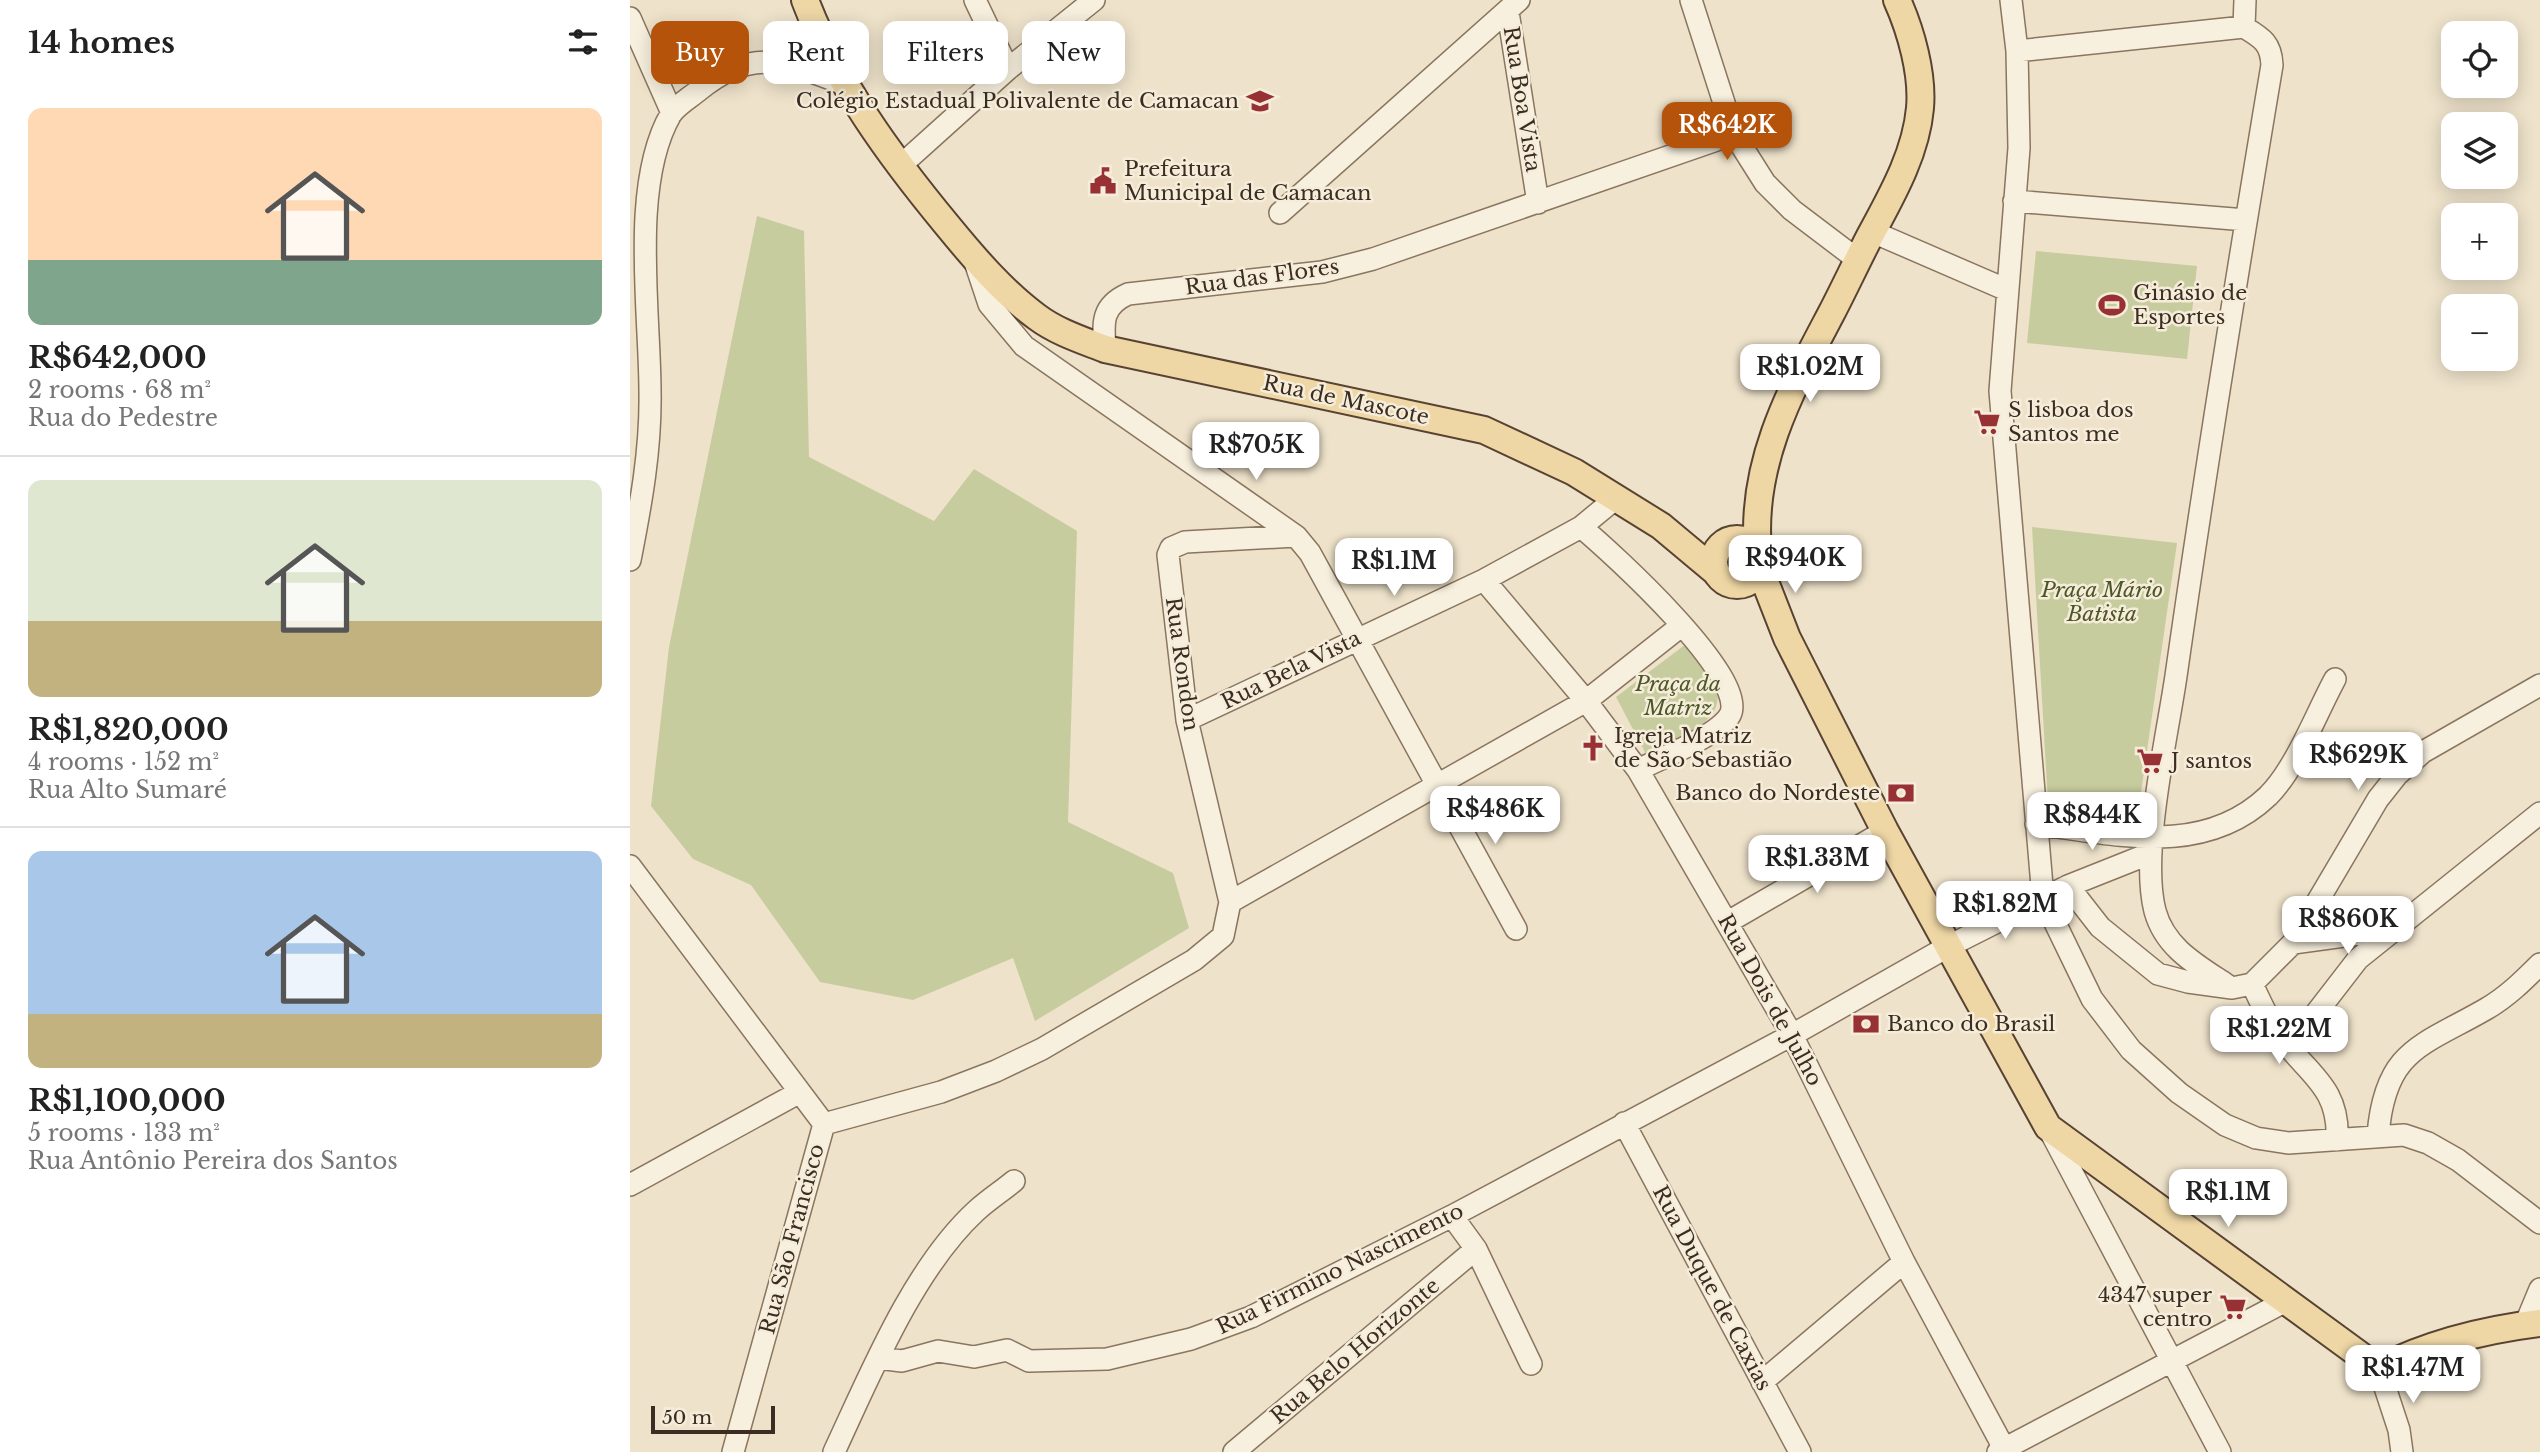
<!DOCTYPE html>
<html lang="en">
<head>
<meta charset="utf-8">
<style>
  body { margin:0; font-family:"Libre Baskerville",serif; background:#f6f6f6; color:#222; height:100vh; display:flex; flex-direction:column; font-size:26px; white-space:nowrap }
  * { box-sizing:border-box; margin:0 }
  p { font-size:23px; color:#767676 }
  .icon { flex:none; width:38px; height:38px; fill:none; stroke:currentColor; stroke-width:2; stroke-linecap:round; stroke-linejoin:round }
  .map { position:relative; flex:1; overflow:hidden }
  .sheet { display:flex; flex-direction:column; background:#fff; width:630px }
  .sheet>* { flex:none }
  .hud { position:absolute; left:21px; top:21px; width:665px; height:63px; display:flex; gap:14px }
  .buttons { position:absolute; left:1811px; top:21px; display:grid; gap:14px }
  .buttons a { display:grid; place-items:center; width:77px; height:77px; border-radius:14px; background:#fff; box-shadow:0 4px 18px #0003; font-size:35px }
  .scale { position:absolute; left:21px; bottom:18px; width:124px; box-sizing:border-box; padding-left:7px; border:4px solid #3b2d22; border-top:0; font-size:19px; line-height:24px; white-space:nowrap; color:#3b2d22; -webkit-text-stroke:5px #f5edda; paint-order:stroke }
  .price { position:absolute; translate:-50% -60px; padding:0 16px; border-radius:14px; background:#fff; color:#222; font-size:23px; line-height:46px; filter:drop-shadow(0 2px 4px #0008) }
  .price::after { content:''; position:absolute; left:50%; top:42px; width:21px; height:16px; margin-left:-10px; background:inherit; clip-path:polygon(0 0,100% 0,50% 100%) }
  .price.current { background:#b45309; color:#fff }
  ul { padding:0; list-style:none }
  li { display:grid; align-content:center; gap:14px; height:371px; padding:0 28px }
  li+li { border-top:2px solid #e0e0e0 }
  li span { display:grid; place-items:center; height:217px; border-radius:14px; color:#555 }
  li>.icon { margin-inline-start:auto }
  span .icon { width:126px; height:126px; fill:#fffc; stroke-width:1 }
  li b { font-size:30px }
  h2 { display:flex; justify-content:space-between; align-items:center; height:84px; padding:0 28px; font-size:30px }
  .pill { padding:0 24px; border-radius:14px; background:#fff; box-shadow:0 4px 18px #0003; font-size:24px; line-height:63px }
  .pill.current { background:#b45309; color:#fff }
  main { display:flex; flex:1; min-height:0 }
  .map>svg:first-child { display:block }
  .green { fill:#c7cc9e }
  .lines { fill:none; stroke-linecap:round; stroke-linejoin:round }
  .minor-casing { stroke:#8a755f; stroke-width:24 }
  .major-casing { stroke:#584333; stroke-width:30 }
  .minor { stroke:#f8f0de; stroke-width:21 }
  .major { stroke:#eed6a5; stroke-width:26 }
  .labels { text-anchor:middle; stroke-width:5; stroke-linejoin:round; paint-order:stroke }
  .street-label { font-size:21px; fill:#3b2d22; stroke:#f5edda }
  .poi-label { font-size:21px; fill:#3b2d22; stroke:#f5edda; text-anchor:start }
  .park-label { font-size:21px; font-style:italic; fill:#4c5729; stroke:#f5edda }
</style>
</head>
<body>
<main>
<section class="sheet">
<h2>14 homes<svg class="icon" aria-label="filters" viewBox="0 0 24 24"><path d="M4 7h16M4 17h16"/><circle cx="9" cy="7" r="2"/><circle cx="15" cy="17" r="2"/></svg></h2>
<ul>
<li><span style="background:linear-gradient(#ffd9b3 70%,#7fa58c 0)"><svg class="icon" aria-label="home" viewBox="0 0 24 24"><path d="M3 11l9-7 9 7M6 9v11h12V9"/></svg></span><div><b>R$642,000</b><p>2 rooms · 68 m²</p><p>Rua do Pedestre</p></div></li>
<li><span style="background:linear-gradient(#dfe7d0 65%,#c2b280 0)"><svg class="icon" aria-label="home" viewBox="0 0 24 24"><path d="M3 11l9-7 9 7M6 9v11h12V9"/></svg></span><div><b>R$1,820,000</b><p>4 rooms · 152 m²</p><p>Rua Alto Sumaré</p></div></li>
<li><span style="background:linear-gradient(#a9c7e8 75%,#c2b280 0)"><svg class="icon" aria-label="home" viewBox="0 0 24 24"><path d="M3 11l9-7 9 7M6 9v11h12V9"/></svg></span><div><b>R$1,100,000</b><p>5 rooms · 133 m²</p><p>Rua Antônio Pereira dos Santos</p></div></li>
</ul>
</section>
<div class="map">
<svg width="1910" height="1452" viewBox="0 0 1910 1452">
  <rect width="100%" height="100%" fill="#eee2ca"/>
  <!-- green -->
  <path class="green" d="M127,216L174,231L179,457L304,521L344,469L447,531L438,822L543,873L559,928L405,1021L383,958L283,1000L190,982L121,885L63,859L21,806L39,647Z
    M1406,251L1567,266L1557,359L1397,343Z
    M1402,527L1547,543L1507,820L1418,802Z
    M1056,644C1065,657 1079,671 1085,685C1101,723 1042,740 1016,754L986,697Z"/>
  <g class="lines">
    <!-- minor casing -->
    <g class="minor-casing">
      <path id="minor" d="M345,0L378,69
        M1061,0L1104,134L1135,183L1162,210L1228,260
        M1381,0L1387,51L1389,148L1370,391L1413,898L1462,999L1501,1050L1549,1093L1595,1125L1626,1138L1658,1143L1774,1135L1798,1143L1828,1160L1910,1223
        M878,12L908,203
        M0,18L42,113
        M1614,27L1615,0
        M1387,51L1614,27C1632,38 1641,43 1642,65C1608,268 1575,472 1546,676C1537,738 1510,853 1525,911C1535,948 1567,965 1597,985
        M269,167L378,69L464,0
        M1384,201L1616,220
        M650,213L889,0
        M1243,232L1377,290
        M344,259L359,304L394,346L666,536L680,553L886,929
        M475,349C473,323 471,306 498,294L692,272L743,259L1104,134
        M951,527C981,552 1120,678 1100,715C1088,736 1031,758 1008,770
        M0,560C11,504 21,449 20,392C20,311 0,184 41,114C47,105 61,97 69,90C124,45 156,63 217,85
        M854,580L956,701L1008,770L1162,1035L1274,1262L1376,1452
        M557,720L854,580L951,527L985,499
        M1406,824C1485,834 1573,858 1638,796C1666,768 1686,714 1705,679
        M0,866L194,1124
        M1438,886L1521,853
        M600,902L956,701L1051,626
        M1098,922L1255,831
        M1663,943L1765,929
        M1622,984C1630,1000 1637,1018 1648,1033C1675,1073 1710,1085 1707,1140
        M1660,1047L1728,959L1910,813
        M994,1123L1170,1452
        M194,1124L311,1092L366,1071L412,1049L564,960L593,936L600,902L557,720L538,555L541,548L555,542L666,536
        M1419,1129L1590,1452
        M1748,1135C1755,1049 1792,1046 1856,1009C1877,997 1894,980 1910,964
        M0,1185L170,1092
        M822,1216L846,1249L901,1364
        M1895,1325L1910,1289
        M248,1358L272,1361L308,1351L344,1357L377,1350L399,1361L477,1359L561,1339L621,1317L822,1216L1162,1035L1319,946L1438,886L1470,927L1528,974L1558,982L1602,988L1622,984L1663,943L1748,799L1767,775L1793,752L1910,685
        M1749,1369L1769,1430L1772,1452
        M1132,1382L1274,1262
        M103,1452L194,1124
        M204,1452C240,1375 283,1269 346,1211C358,1200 372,1191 384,1181
        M604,1452L846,1249
        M1368,1452L1656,1301"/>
    </g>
    <!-- major casing -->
    <g class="major-casing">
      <path id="major" d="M175,0C207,84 260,156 317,225C344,258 373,292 407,317C427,332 452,340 475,349L854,430L944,472L1031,526L1086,572
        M1084 562a23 23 0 1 1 46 0a23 23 0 1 1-46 0Z
        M1128,551C1120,462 1162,388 1202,312C1215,287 1227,261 1240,236C1261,197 1286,154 1290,108C1293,74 1281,31 1267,0
        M1130,569L1157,638L1255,831L1418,1127L1749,1369C1800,1343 1853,1330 1910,1323"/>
    </g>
    <!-- minor -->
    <use href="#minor" class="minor"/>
    <!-- major -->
    <use href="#major" class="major"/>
  </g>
  <!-- icons -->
  <defs>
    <g id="school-bare" transform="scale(2.1)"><path d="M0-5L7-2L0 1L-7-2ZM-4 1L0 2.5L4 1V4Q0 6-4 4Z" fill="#973134" stroke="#f5edda" stroke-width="2.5" paint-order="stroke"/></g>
    <g id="civic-bare" transform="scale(2.1)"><path d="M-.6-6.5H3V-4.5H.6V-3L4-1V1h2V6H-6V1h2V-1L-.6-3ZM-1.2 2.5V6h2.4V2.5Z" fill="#973134" stroke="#f5edda" stroke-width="2.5" paint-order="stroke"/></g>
    <g id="stadium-bare" transform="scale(2.1)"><path d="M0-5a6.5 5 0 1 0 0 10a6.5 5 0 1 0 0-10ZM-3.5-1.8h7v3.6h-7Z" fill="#973134" stroke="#f5edda" stroke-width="2.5" paint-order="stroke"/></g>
    <g id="supermarket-bare" transform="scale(2.1)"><path d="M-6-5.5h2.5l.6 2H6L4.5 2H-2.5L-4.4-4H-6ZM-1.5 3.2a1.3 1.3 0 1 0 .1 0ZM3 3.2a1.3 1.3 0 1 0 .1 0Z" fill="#973134" stroke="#f5edda" stroke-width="2.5" paint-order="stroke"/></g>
    <g id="church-bare" transform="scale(2.1)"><path d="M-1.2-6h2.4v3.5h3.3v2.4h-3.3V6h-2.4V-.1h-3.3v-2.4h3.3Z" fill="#973134" stroke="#f5edda" stroke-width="2.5" paint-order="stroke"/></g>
    <g id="bank-bare" transform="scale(2.1)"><path d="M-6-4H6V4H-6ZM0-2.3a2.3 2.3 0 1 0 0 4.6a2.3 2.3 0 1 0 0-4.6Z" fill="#973134" stroke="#f5edda" stroke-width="2.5" paint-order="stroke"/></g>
  </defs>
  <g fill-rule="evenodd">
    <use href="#school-bare" x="630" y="101"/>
    <use href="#civic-bare" x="473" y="181"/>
    <use href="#stadium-bare" x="1482" y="305"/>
    <use href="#supermarket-bare" x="1357" y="422"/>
    <use href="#church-bare" x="963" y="748"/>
    <use href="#supermarket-bare" x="1520" y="761"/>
    <use href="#bank-bare" x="1271" y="793"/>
    <use href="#bank-bare" x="1236" y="1024"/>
    <use href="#supermarket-bare" x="1603" y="1307"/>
  </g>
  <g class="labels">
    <!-- street labels -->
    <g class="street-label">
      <text transform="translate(892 99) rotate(81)" y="7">Rua Boa Vista</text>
      <text transform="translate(632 277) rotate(-8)" y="7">Rua das Flores</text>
      <text transform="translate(716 400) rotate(12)" y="7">Rua de Mascote</text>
      <text transform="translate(552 664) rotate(82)" y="7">Rua Rondon</text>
      <text transform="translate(661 670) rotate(-26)" y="7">Rua Bela Vista</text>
      <text transform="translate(1140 1000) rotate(61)" y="7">Rua Dois de Julho</text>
      <text transform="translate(162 1239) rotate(-75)" y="7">Rua São Francisco</text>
      <text transform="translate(710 1269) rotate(-26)" y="7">Rua Firmino Nascimento</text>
      <text transform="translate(1082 1288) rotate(62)" y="7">Rua Duque de Caxias</text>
      <text transform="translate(725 1351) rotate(-40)" y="7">Rua Belo Horizonte</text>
    </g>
    <!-- poi labels -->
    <g class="poi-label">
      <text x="609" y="108" text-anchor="end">Colégio Estadual Polivalente de Camacan</text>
      <text x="494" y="176">Prefeitura<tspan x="494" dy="24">Municipal de Camacan</tspan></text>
      <text x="1503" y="300">Ginásio de<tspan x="1503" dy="24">Esportes</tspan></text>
      <text x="1378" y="417">S lisboa dos<tspan x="1378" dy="24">Santos me</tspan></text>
      <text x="984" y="743">Igreja Matriz<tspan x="984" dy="24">de São Sebastião</tspan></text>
      <text x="1541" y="768">J santos</text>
      <text x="1250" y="800" text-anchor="end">Banco do Nordeste</text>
      <text x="1257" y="1031">Banco do Brasil</text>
      <text x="1582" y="1302" text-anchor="end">4347 super<tspan x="1582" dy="24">centro</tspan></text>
    </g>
    <!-- park labels -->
    <g class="park-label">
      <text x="1472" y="597">Praça Mário<tspan x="1472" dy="24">Batista</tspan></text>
      <text x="1048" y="691">Praça da<tspan x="1048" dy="24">Matriz</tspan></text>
    </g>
  </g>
</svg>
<div class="buttons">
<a><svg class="icon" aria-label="locate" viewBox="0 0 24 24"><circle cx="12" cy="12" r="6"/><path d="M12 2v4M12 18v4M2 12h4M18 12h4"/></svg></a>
<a><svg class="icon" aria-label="layers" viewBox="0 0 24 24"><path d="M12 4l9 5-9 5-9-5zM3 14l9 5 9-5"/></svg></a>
<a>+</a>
<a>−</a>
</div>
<div class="scale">50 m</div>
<b class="price current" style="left:1097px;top:162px">R$642K</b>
<b class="price" style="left:1180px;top:404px">R$1.02M</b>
<b class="price" style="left:626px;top:482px">R$705K</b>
<b class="price" style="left:1165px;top:595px">R$940K</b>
<b class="price" style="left:764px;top:598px">R$1.1M</b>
<b class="price" style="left:1728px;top:792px">R$629K</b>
<b class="price" style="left:865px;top:846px">R$486K</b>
<b class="price" style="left:1462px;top:852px">R$844K</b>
<b class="price" style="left:1187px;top:895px">R$1.33M</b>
<b class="price" style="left:1375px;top:941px">R$1.82M</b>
<b class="price" style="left:1718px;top:956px">R$860K</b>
<b class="price" style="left:1649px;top:1066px">R$1.22M</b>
<b class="price" style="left:1598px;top:1229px">R$1.1M</b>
<b class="price" style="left:1783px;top:1405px">R$1.47M</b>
<div class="hud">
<a class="pill current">Buy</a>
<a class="pill">Rent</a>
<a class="pill">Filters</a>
<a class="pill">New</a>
</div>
</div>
</main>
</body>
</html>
